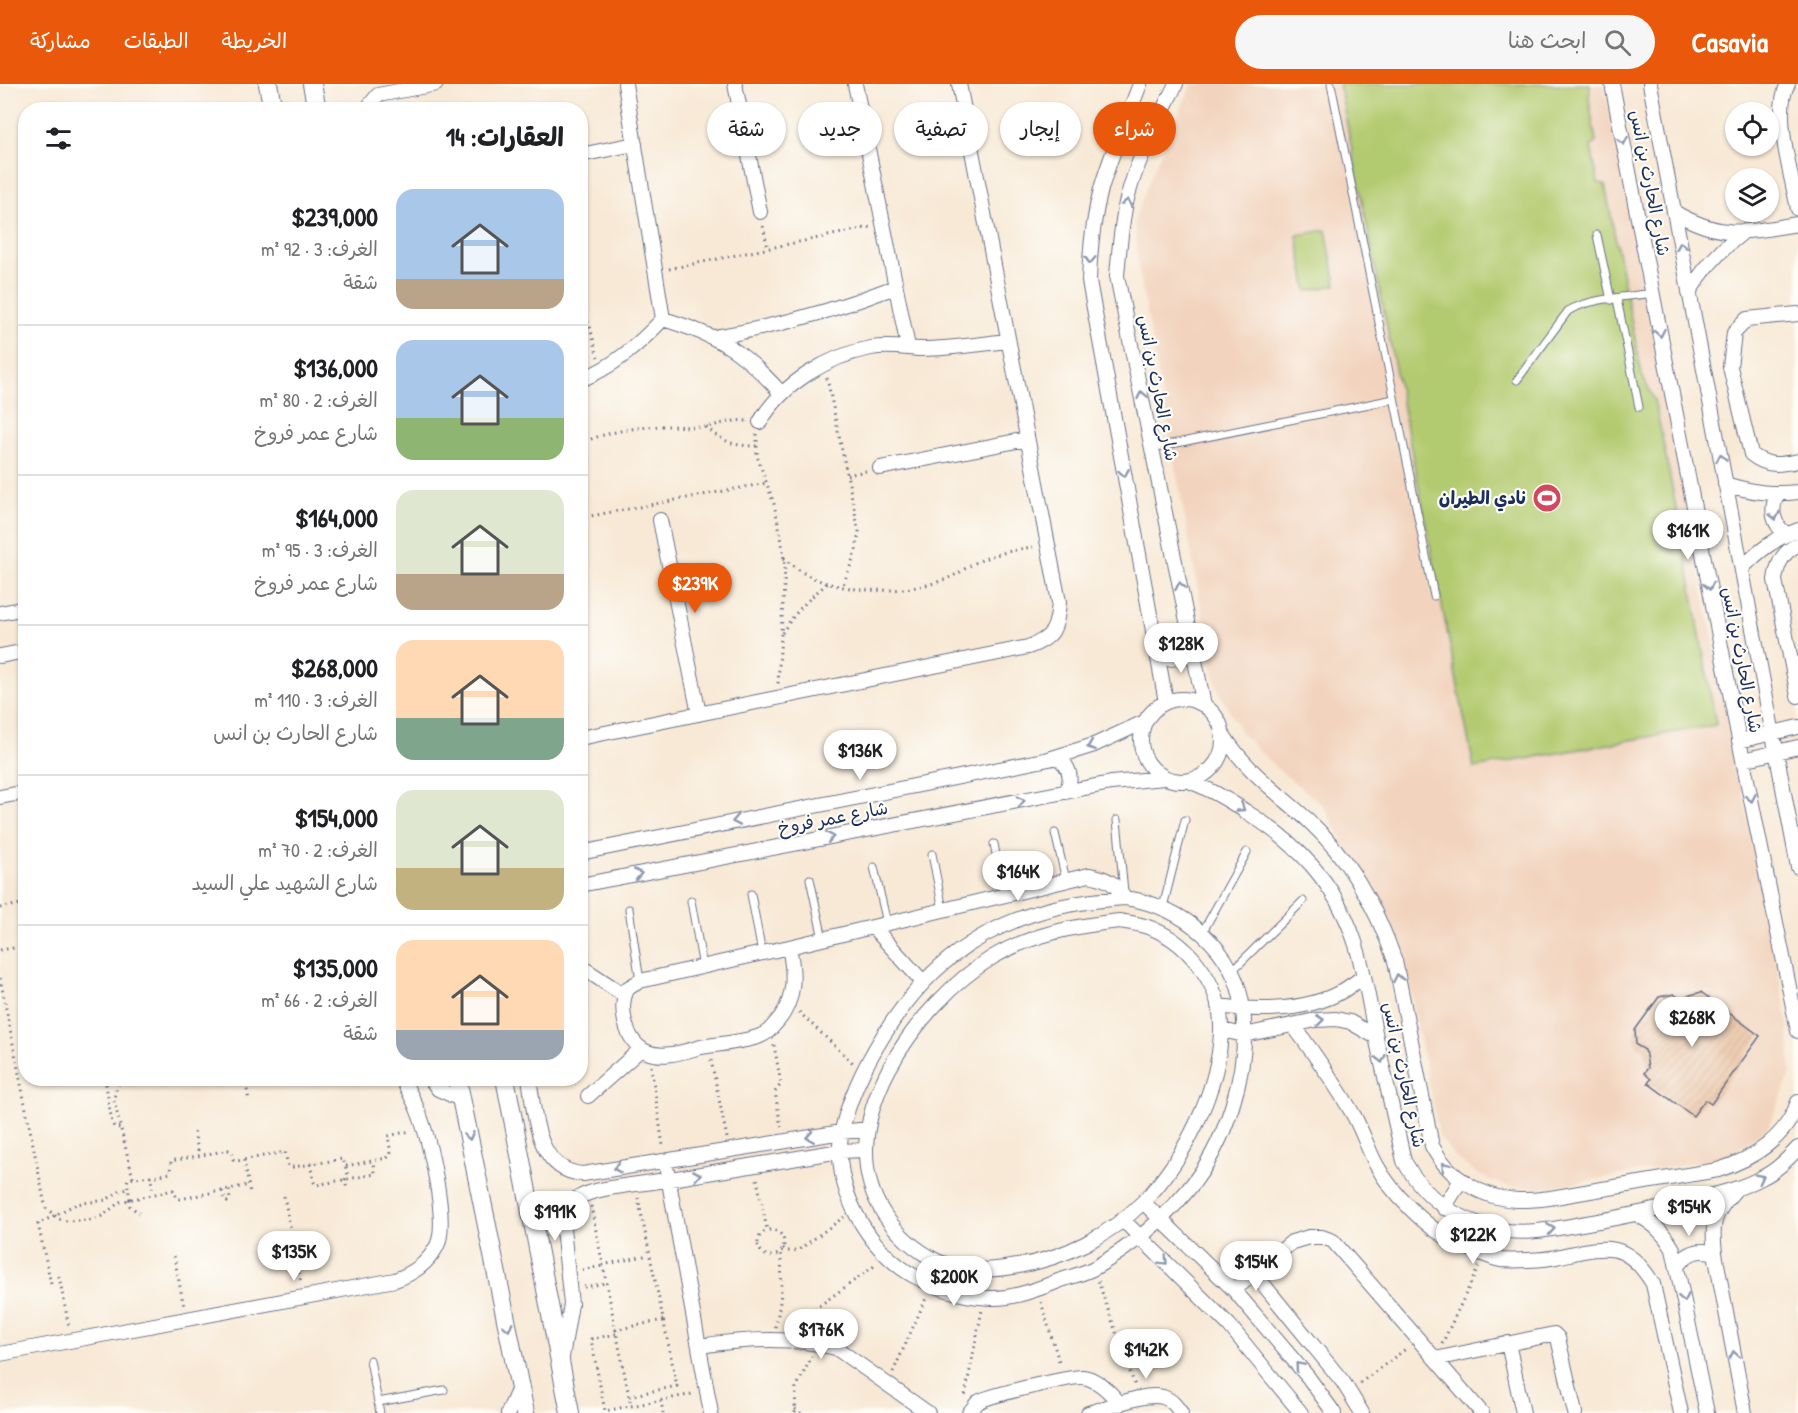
<!DOCTYPE html>
<html lang="ar">
<head>
<meta charset="utf-8">
<style>
  body { margin:0; font-family:"Patrick Hand","Playpen Sans Arabic",sans-serif; background:#f6f6f6; color:#202124; direction:rtl; height:100vh; display:flex; flex-direction:column; font-size:22px; white-space:nowrap }
  * { box-sizing:border-box; margin:0 }
  p { font-size:20px; color:#757577 }
  .icon { flex:none; width:33px; height:33px; fill:none; stroke:currentColor; stroke-width:2; stroke-linecap:round; stroke-linejoin:round }
  .map { position:relative; flex:1; overflow:hidden; direction:ltr }
  .drawer { position:absolute; left:18px; top:18px; width:570px; height:984px; display:flex; flex-direction:column; background:#fff; border-radius:24px; box-shadow:0 2px 4px #0004; direction:rtl }
  .drawer>* { flex:none }
  .hud { position:absolute; left:606px; top:18px; width:570px; height:54px; direction:rtl; display:flex; gap:12px }
  .buttons { position:absolute; left:1725px; top:18px; display:grid; gap:12px }
  .buttons a { display:grid; place-items:center; width:54px; height:54px; border-radius:50%; background:#fff; box-shadow:0 2px 4px #0004; font-size:30px }
  .price { position:absolute; translate:-50% -51px; padding:0 14px; border-radius:21px; background:#fff; color:#222; font-size:20px; line-height:39px; filter:drop-shadow(0 2px 3px #0008) }
  .price::after { content:''; position:absolute; left:50%; top:36px; width:18px; height:14px; margin-left:-9px; background:inherit; clip-path:polygon(0 0,100% 0,50% 100%) }
  .price.current { background:#ea580c; color:#fff }
  ul { padding:0; list-style:none }
  li { display:flex; align-items:center; gap:18px; height:150px; padding:0 24px }
  li+li { border-top:2px solid #e0e0e0 }
  li span { display:grid; place-items:center; flex:none; width:168px; height:120px; border-radius:18px; color:#555 }
  li>.icon { margin-inline-start:auto }
  span .icon { width:72px; height:72px; fill:#fffc; stroke-width:1 }
  li b { font-size:26px }
  h2 { display:flex; justify-content:space-between; align-items:center; height:72px; padding:0 24px; font-size:26px }
  .pill { padding:0 21px; border-radius:27px; background:#fff; box-shadow:0 2px 4px #0004; font-size:21px; line-height:54px }
  .pill.current { background:#ea580c; color:#fff }
  header { display:flex; align-items:center; gap:36px; box-sizing:border-box; height:84px; padding:0 30px; background:#ea580c; color:#fff }
  header strong { font-size:28px }
  nav { display:flex; gap:33px; margin-inline-start:auto; font-size:21px }
  .search { width:420px; height:54px; background:#f6f6f6; display:flex; align-items:center; gap:15px; box-sizing:border-box; padding:0 21px; border-radius:33px; color:#757577; font-size:22px }
  .map>svg:first-child { display:block }
  .built { fill:#f2d4be }
  .park { fill:#b3cb70; stroke:#677d67; stroke-width:1.5 }
  .building { fill:url(#building-hatch) }
  .lines { fill:none; stroke-linecap:round; stroke-linejoin:round }
  .service-casing { stroke:#687088; stroke-width:9 }
  .minor-casing { stroke:#687088; stroke-width:16 }
  .secondary-casing { stroke:#687088; stroke-width:20 }
  .path { stroke:#687088; stroke-width:3; stroke-dasharray:1.5 4.5; stroke-linecap:butt }
  .service { stroke:#fff; stroke-width:7 }
  .minor { stroke:#fff; stroke-width:14 }
  .secondary { stroke:#fff; stroke-width:18 }
  .oneway { stroke:#8d97ae }
  .labels { text-anchor:middle; stroke-width:4.5; stroke-linejoin:round; paint-order:stroke }
  .street-label { font-size:18px; fill:#1b2f5e; stroke:#fdfcf7 }
  .poi-label { font-size:18px; font-weight:bold; fill:#1b2f5e; stroke:#fdfcf7; text-anchor:end }
</style>
</head>
<body>
<header>
<strong>Casavia</strong>
<div class="search"><svg class="icon" aria-label="search" viewBox="0 0 24 24"><circle cx="10" cy="10" r="6"/><path d="M15 15l6 6"/></svg>ابحث هنا</div>
<nav><a>الخريطة</a><a>الطبقات</a><a>مشاركة</a></nav>
</header>
<div class="map">
<svg width="1798" height="1329" viewBox="0 0 1798 1329">
  <defs>
    <pattern id="building-hatch" width="6" height="6" patternUnits="userSpaceOnUse" patternTransform="scale(1.5)"><rect width="6" height="6" fill="#e7b994"/><path d="M-1 1l2-2M0 6l6-6M5 7l2-2" fill="none" stroke="#c69f82"/></pattern>
  </defs>
  <rect width="100%" height="100%" fill="#fdfcf7"/>
  <filter id="ink" filterUnits="userSpaceOnUse"><feTurbulence type="fractalNoise" baseFrequency=".0167" numOctaves="2"/><feDisplacementMap in="SourceGraphic" scale="12" xChannelSelector="R" yChannelSelector="G"/><feConvolveMatrix kernelMatrix="1 2 1 2 8 2 1 2 1" color-interpolation-filters="sRGB"/></filter>
  <filter id="wash" filterUnits="userSpaceOnUse"><feTurbulence type="fractalNoise" baseFrequency=".008" numOctaves="4" result="noise"/><feDisplacementMap in="SourceGraphic" scale="24" xChannelSelector="R" yChannelSelector="G"/><feGaussianBlur stdDeviation="1.35" result="paint"/><feColorMatrix in="noise" values="0 0 0 0 0 0 0 0 0 0 0 0 0 0 0 0 0 1.4 0 .05"/><feComposite in="paint" operator="in"/></filter>
  <g filter="url(#wash)">
    <rect width="100%" height="100%" fill="#f8e9d6"/>
    <!-- built -->
    <path class="built" d="M1192,0H1604L1788,939L1791,989L1768,1044L1727,1073L1533,1106L1505,1102L1479,1091L1456,1074L1439,1052L1402,864L1323,721L1276,684L1242,650L1216,602L1138,181L1134,136L1155,82Z"/>
    <!-- park -->
    <path class="park" d="M1339,0H1590L1589,15L1596,58L1591,63L1598,99L1605,101L1642,291L1654,316L1659,338L1689,489L1716,641L1474,684Z
      M1326,146L1336,201L1307,207L1297,151Z"/>
    <g id="blocks">
      <!-- building -->
      <path class="building" d="M1701,908L1760,952L1711,1020L1705,1016L1693,1032L1648,999L1651,995L1644,989L1648,984L1645,966L1636,961L1635,946L1659,913L1674,910L1679,914Z"/>
    </g>
  </g>
  <g filter="url(#ink)">
    <use href="#blocks" fill-opacity="0" stroke="#687088" stroke-width="1.5"/>
    <g class="lines">
      <!-- service casing -->
      <g class="service-casing">
        <path id="service" d="M1331,0L1434,512
          M1597,151L1611,216
          M1617,215L1639,323
          M1517,296L1568,227C1589,214 1628,213 1653,209
          M1152,364L1394,315
          M1117,736L1124,808
          M1055,749L1066,796
          M994,760L1004,811
          M932,770L943,826
          M874,783L887,839
          M810,795L823,855
          M751,810L762,869
          M691,817L703,883
          M1163,823L1185,736
          M629,825L640,897
          M1202,849L1247,768
          M1231,888L1303,817
          M370,1276L380,1329
          M378,1318L444,1306"/>
      </g>
      <!-- minor casing -->
      <g class="minor-casing">
        <path id="minor" d="M625,0L663,235
          M735,0L760,128
          M855,0L908,263
          M1140,0C1127,35 1111,69 1101,105C1093,135 1090,166 1089,197L1166,618
          M1176,0C1157,38 1136,77 1126,119C1121,143 1119,167 1117,192L1204,621
          M1612,0L1743,676L1798,947
          M1650,0L1798,783
          M1788,0C1772,27 1792,93 1798,125
          M368,26V23L378,11L436,0
          M580,71L635,60
          M1674,128C1723,156 1745,148 1798,140
          M1689,208C1704,184 1720,166 1742,149
          M1798,230L1747,235L1734,249L1730,283L1751,370C1767,383 1779,381 1798,377
          M663,235C720,252 743,267 782,310
          M715,253C779,242 834,227 895,203
          M580,296C614,283 639,260 663,235
          M760,338C782,300 828,272 871,264C888,261 904,264 921,265C950,265 980,260 1008,257
          M880,384L1027,355
          M1725,400C1751,408 1772,411 1798,408
          M1777,411C1770,426 1773,440 1786,450
          M660,436L699,630
          M1798,461C1783,467 1777,480 1775,496L1798,612
          M1742,484C1759,467 1775,454 1798,446
          M0,529L26,524
          M0,572L26,567
          M1158,573C1172,577 1183,575 1192,564
          M1141 656a41 41 0 1 1 82 0a41 41 0 1 1-82 0Z
          M1222,649C1245,686 1278,709 1309,737C1350,775 1377,825 1395,877L1432,1062C1449,1094 1481,1114 1517,1116C1547,1117 1580,1108 1609,1104C1645,1098 1682,1092 1718,1086C1753,1075 1786,1054 1798,1018
          M580,654L1028,563C1054,554 1057,544 1059,518L959,0
          M1739,657L1798,643
          M1056,673C1070,681 1073,694 1066,708
          M1743,676L1798,663
          M1189,697C1210,705 1227,715 1245,727C1297,759 1334,797 1354,855C1365,887 1369,920 1376,953C1385,994 1395,1036 1404,1077C1425,1115 1454,1134 1496,1145C1526,1152 1557,1144 1587,1139C1623,1133 1658,1126 1694,1116C1718,1110 1741,1105 1763,1093C1776,1087 1788,1075 1798,1064
          M0,713L26,708
          M580,769L1049,675L1094,661L1144,638
          M580,801L1111,699L1164,694
          M1125,814C1183,822 1236,865 1243,926C1250,986 1226,1061 1187,1107C1162,1137 1130,1163 1096,1183C1086,1189 1073,1192 1061,1196C1044,1203 1026,1210 1007,1213C977,1217 943,1207 916,1193C868,1168 830,1101 842,1046C856,986 902,912 950,874C1002,833 1060,818 1125,814Z
          M1119,837C1126,838 1134,839 1141,841C1185,852 1223,900 1221,947C1219,1007 1184,1076 1143,1118C1109,1152 1064,1174 1018,1182C991,1187 962,1189 937,1177C915,1166 898,1151 884,1130C827,1042 917,919 993,873C1032,850 1075,842 1119,837Z
          M873,843L923,898
          M789,863C795,891 796,919 774,941C771,945 765,950 760,952C745,958 718,960 701,963C685,967 664,975 647,968C626,959 617,923 628,904L640,897L789,863L1089,791C1107,794 1115,799 1125,814
          M580,882L624,911
          M1218,922C1257,927 1301,928 1337,910C1347,905 1356,898 1364,892
          M1293,941C1315,971 1336,1000 1354,1032C1363,1048 1368,1066 1377,1082C1391,1108 1427,1145 1454,1157C1467,1163 1488,1174 1501,1176C1512,1177 1545,1176 1556,1173C1602,1163 1625,1153 1653,1200L1681,1329
          M1222,946L1244,951L1316,936L1336,935L1350,938L1376,953
          M430,994L438,1005L462,1016
          M529,994C535,1030 536,1087 583,1090L842,1048L868,1045
          M588,1012L641,965
          M667,1087L711,1329
          M1735,1106C1714,1129 1711,1138 1715,1169L1745,1329
          M1143,1118L1234,1206L1308,1293L1334,1329
          M1444,1124L1461,1096
          M1638,1131C1654,1140 1664,1149 1673,1165L1707,1329
          M1123,1136L1229,1241L1301,1329
          M1678,1181C1688,1168 1699,1164 1715,1169
          M1254,1189L1343,1298L1362,1329
          M1234,1206L1292,1158L1309,1153H1322L1333,1157L1482,1329
          M1508,1259L1523,1329
          M700,1262C745,1255 792,1252 836,1264L928,1329
          M0,1270L395,1196C414,1189 427,1180 437,1162C449,1137 429,1054 418,1027C414,1016 407,1005 402,994
          M562,1273L571,1220L562,1135C564,1125 568,1119 578,1114C596,1103 636,1101 659,1097C719,1087 780,1077 840,1067L865,1066
          M1435,1275L1554,1250L1558,1254L1575,1329
          M508,1329L519,1304
          M969,1329C972,1326 975,1321 978,1318C986,1312 1072,1292 1083,1293C1098,1295 1111,1309 1120,1320
          M1088,1329C1108,1324 1144,1308 1163,1313C1172,1316 1176,1322 1181,1329"/>
      </g>
      <!-- secondary casing -->
      <g class="secondary-casing">
        <path id="secondary" d="M268,0L273,26
          M312,0L317,26
          M457,994L525,1329
          M505,994L570,1329"/>
      </g>
      <!-- path -->
      <path class="path" d="M763,142L768,165
        M669,185L871,143
        M580,221L590,243L598,273
        M827,294L859,448L856,467L843,501
        M706,343C724,358 733,362 757,362
        M757,350V372L774,420L781,452L785,484L778,600
        M580,360C603,348 642,342 668,342C680,342 693,344 705,343C720,341 732,335 747,337
        M847,391L866,387
        M580,434L767,399
        M784,474C790,479 796,484 802,488C841,512 910,511 951,493C958,490 964,485 971,481C990,471 1012,466 1033,463
        M782,549C795,528 809,514 828,499
        M580,604L583,639
        M0,824L26,819
        M0,866L26,862
        M0,894L44,1116L46,1124L59,1135L67,1137L89,1136L102,1132L120,1118L173,1106L177,1114L180,1115L249,1101
        M799,928L853,979
        M774,961L781,1000L775,1008L781,1043
        M711,976L727,1054
        M651,982L663,1062
        M105,994L112,1039L114,1043L121,1044
        M121,994L115,1008L114,1017L133,1094
        M245,994L249,1017
        M194,1048L199,1071
        M244,1076L250,1109
        M310,1080L314,1098L316,1101L375,1090L374,1077
        M346,1082L387,1074L391,1070L388,1052L410,1047
        M150,1093L170,1089L171,1077L229,1066L232,1068L233,1075L237,1077L285,1068L288,1082L293,1083L343,1075L349,1094
        M345,1095L347,1106
        M757,1095L767,1146
        M222,1107L225,1116L227,1118L230,1116L229,1105
        M284,1112L301,1199
        M129,1115L130,1122L139,1129
        M130,1115L127,1098L128,1095L150,1092L154,1109
        M591,1122L631,1322L693,1310
        M758 1159a13 13 0 1 1 26 0a13 13 0 1 1-26 0Z
        M783,1164L787,1167H797L844,1133
        M174,1172L184,1223
        M602,1181L649,1171
        M582,1186L602,1182
        M59,1192L69,1243
        M1098,1197L1135,1302
        M51,1200L38,1140L76,1120L106,1116L120,1107L128,1105
        M584,1203L606,1199
        M1041,1218L1060,1281
        M775,1243C782,1218 782,1194 781,1168
        M790,1243L877,1180
        M615,1246L663,1236
        M616,1250L591,1255L605,1327L630,1322
        M1442,1260L1479,1182
        M893,1288L927,1212
        M1360,1299L1407,1264
        M965,1311L982,1226
        M629,1312L677,1302L638,1114
        M661,1316L663,1329
        M795,1325L801,1329
        M795,1329L796,1304L812,1272"/>
      <!-- service -->
      <use href="#service" class="service"/>
      <!-- minor -->
      <use href="#minor" class="minor"/>
      <!-- secondary -->
      <use href="#secondary" class="secondary"/>
    </g>
    <!-- one-way arrows -->
    <defs><path id="oneway-chevron" d="M-2-3.5L2.5 0L-2 3.5" fill="none" stroke-width="1.6" stroke-linecap="round" stroke-linejoin="round" transform="scale(1.5)"/></defs>
    <g class="oneway">
      <use href="#oneway-chevron" transform="translate(1623 57) rotate(79)"/>
      <use href="#oneway-chevron" transform="translate(1127 119) rotate(-77)"/>
      <use href="#oneway-chevron" transform="translate(1681 162) rotate(-101)"/>
      <use href="#oneway-chevron" transform="translate(1090 176) rotate(92)"/>
      <use href="#oneway-chevron" transform="translate(1660 249) rotate(79)"/>
      <use href="#oneway-chevron" transform="translate(1142 311) rotate(-101)"/>
      <use href="#oneway-chevron" transform="translate(1721 374) rotate(-101)"/>
      <use href="#oneway-chevron" transform="translate(1124 389) rotate(80)"/>
      <use href="#oneway-chevron" transform="translate(1775 432) rotate(77)"/>
      <use href="#oneway-chevron" transform="translate(1180 502) rotate(-101)"/>
      <use href="#oneway-chevron" transform="translate(1709 502) rotate(79)"/>
      <use href="#oneway-chevron" transform="translate(1091 662) rotate(159)"/>
      <use href="#oneway-chevron" transform="translate(1751 714) rotate(79)"/>
      <use href="#oneway-chevron" transform="translate(1021 717) rotate(-11)"/>
      <use href="#oneway-chevron" transform="translate(1241 724) rotate(33)"/>
      <use href="#oneway-chevron" transform="translate(736 737) rotate(169)"/>
      <use href="#oneway-chevron" transform="translate(830 753) rotate(-11)"/>
      <use href="#oneway-chevron" transform="translate(638 790) rotate(-11)"/>
      <use href="#oneway-chevron" transform="translate(1398 894) rotate(-101)"/>
      <use href="#oneway-chevron" transform="translate(1320 936) rotate(-6)"/>
      <use href="#oneway-chevron" transform="translate(1381 975) rotate(77)"/>
      <use href="#oneway-chevron" transform="translate(469 1052) rotate(78)"/>
      <use href="#oneway-chevron" transform="translate(810 1053) rotate(171)"/>
      <use href="#oneway-chevron" transform="translate(1445 1082) rotate(-130)"/>
      <use href="#oneway-chevron" transform="translate(617 1084) rotate(171)"/>
      <use href="#oneway-chevron" transform="translate(697 1091) rotate(-10)"/>
      <use href="#oneway-chevron" transform="translate(1760 1094) rotate(-27)"/>
      <use href="#oneway-chevron" transform="translate(1551 1145) rotate(-9)"/>
      <use href="#oneway-chevron" transform="translate(1164 1177) rotate(45)"/>
      <use href="#oneway-chevron" transform="translate(1684 1214) rotate(79)"/>
      <use href="#oneway-chevron" transform="translate(508 1243) rotate(78)"/>
      <use href="#oneway-chevron" transform="translate(1734 1271) rotate(-101)"/>
      <use href="#oneway-chevron" transform="translate(1299 1282) rotate(-131)"/>
    </g>
  </g>
  <!-- icons -->
  <defs>
    <g id="stadium-disc" transform="scale(1.5)"><circle r="9.5" fill="#d1495b" stroke="#fdfcf7"/><path d="M0-5a6.5 5 0 1 0 0 10a6.5 5 0 1 0 0-10ZM-3.5-1.8h7v3.6h-7Z" fill="#fff"/></g>
  </defs>
  <g fill-rule="evenodd">
    <use href="#stadium-disc" x="1547" y="414"/>
  </g>
  <g class="labels">
    <!-- street labels -->
    <g class="street-label">
      <text transform="translate(1650 99) rotate(79)" y="6">شارع الحارث بن انس</text>
      <text transform="translate(1158 304) rotate(79)" y="6">شارع الحارث بن انس</text>
      <text transform="translate(1742 576) rotate(79)" y="6">شارع الحارث بن انس</text>
      <text transform="translate(833 734) rotate(-11)" y="6">شارع عمر فروخ</text>
      <text transform="translate(1404 991) rotate(78)" y="6">شارع الحارث بن انس</text>
    </g>
    <!-- poi labels -->
    <g class="poi-label">
      <text x="1526" y="420">نادي الطيران</text>
    </g>
  </g>
</svg>
<div class="buttons">
<a><svg class="icon" aria-label="locate" viewBox="0 0 24 24"><circle cx="12" cy="12" r="6"/><path d="M12 2v4M12 18v4M2 12h4M18 12h4"/></svg></a>
<a><svg class="icon" aria-label="layers" viewBox="0 0 24 24"><path d="M12 4l9 5-9 5-9-5zM3 14l9 5 9-5"/></svg></a>
</div>
<b class="price" style="left:1688px;top:477px">$161K</b>
<b class="price current" style="left:695px;top:530px">$239K</b>
<b class="price" style="left:1181px;top:590px">$128K</b>
<b class="price" style="left:860px;top:697px">$136K</b>
<b class="price" style="left:1018px;top:818px">$164K</b>
<b class="price" style="left:1692px;top:964px">$268K</b>
<b class="price" style="left:1689px;top:1153px">$154K</b>
<b class="price" style="left:555px;top:1158px">$191K</b>
<b class="price" style="left:1473px;top:1181px">$122K</b>
<b class="price" style="left:294px;top:1198px">$135K</b>
<b class="price" style="left:1256px;top:1208px">$154K</b>
<b class="price" style="left:954px;top:1223px">$200K</b>
<b class="price" style="left:821px;top:1276px">$176K</b>
<b class="price" style="left:1146px;top:1296px">$142K</b>
<div class="hud">
<a class="pill current">شراء</a>
<a class="pill">إيجار</a>
<a class="pill">تصفية</a>
<a class="pill">جديد</a>
<a class="pill">شقة</a>
</div>
<section class="drawer">
<h2>العقارات: 14<svg class="icon" aria-label="filters" viewBox="0 0 24 24"><path d="M4 7h16M4 17h16"/><circle cx="9" cy="7" r="2"/><circle cx="15" cy="17" r="2"/></svg></h2>
<ul>
<li><span style="background:linear-gradient(#a9c7e8 75%,#b9a48a 0)"><svg class="icon" aria-label="home" viewBox="0 0 24 24"><path d="M3 11l9-7 9 7M6 9v11h12V9"/></svg></span><div><b>$239,000</b><p>الغرف: 3 · 92 m²</p><p>شقة</p></div></li>
<li><span style="background:linear-gradient(#a9c7e8 65%,#8fb573 0)"><svg class="icon" aria-label="home" viewBox="0 0 24 24"><path d="M3 11l9-7 9 7M6 9v11h12V9"/></svg></span><div><b>$136,000</b><p>الغرف: 2 · 80 m²</p><p>شارع عمر فروخ</p></div></li>
<li><span style="background:linear-gradient(#dfe7d0 70%,#b9a48a 0)"><svg class="icon" aria-label="home" viewBox="0 0 24 24"><path d="M3 11l9-7 9 7M6 9v11h12V9"/></svg></span><div><b>$164,000</b><p>الغرف: 3 · 95 m²</p><p>شارع عمر فروخ</p></div></li>
<li><span style="background:linear-gradient(#ffd9b3 65%,#7fa58c 0)"><svg class="icon" aria-label="home" viewBox="0 0 24 24"><path d="M3 11l9-7 9 7M6 9v11h12V9"/></svg></span><div><b>$268,000</b><p>الغرف: 3 · 110 m²</p><p>شارع الحارث بن انس</p></div></li>
<li><span style="background:linear-gradient(#dfe7d0 65%,#c2b280 0)"><svg class="icon" aria-label="home" viewBox="0 0 24 24"><path d="M3 11l9-7 9 7M6 9v11h12V9"/></svg></span><div><b>$154,000</b><p>الغرف: 2 · 70 m²</p><p>شارع الشهيد علي السيد</p></div></li>
<li><span style="background:linear-gradient(#ffd9b3 75%,#9aa5b1 0)"><svg class="icon" aria-label="home" viewBox="0 0 24 24"><path d="M3 11l9-7 9 7M6 9v11h12V9"/></svg></span><div><b>$135,000</b><p>الغرف: 2 · 66 m²</p><p>شقة</p></div></li>
</ul>
</section>
</div>
</body>
</html>
